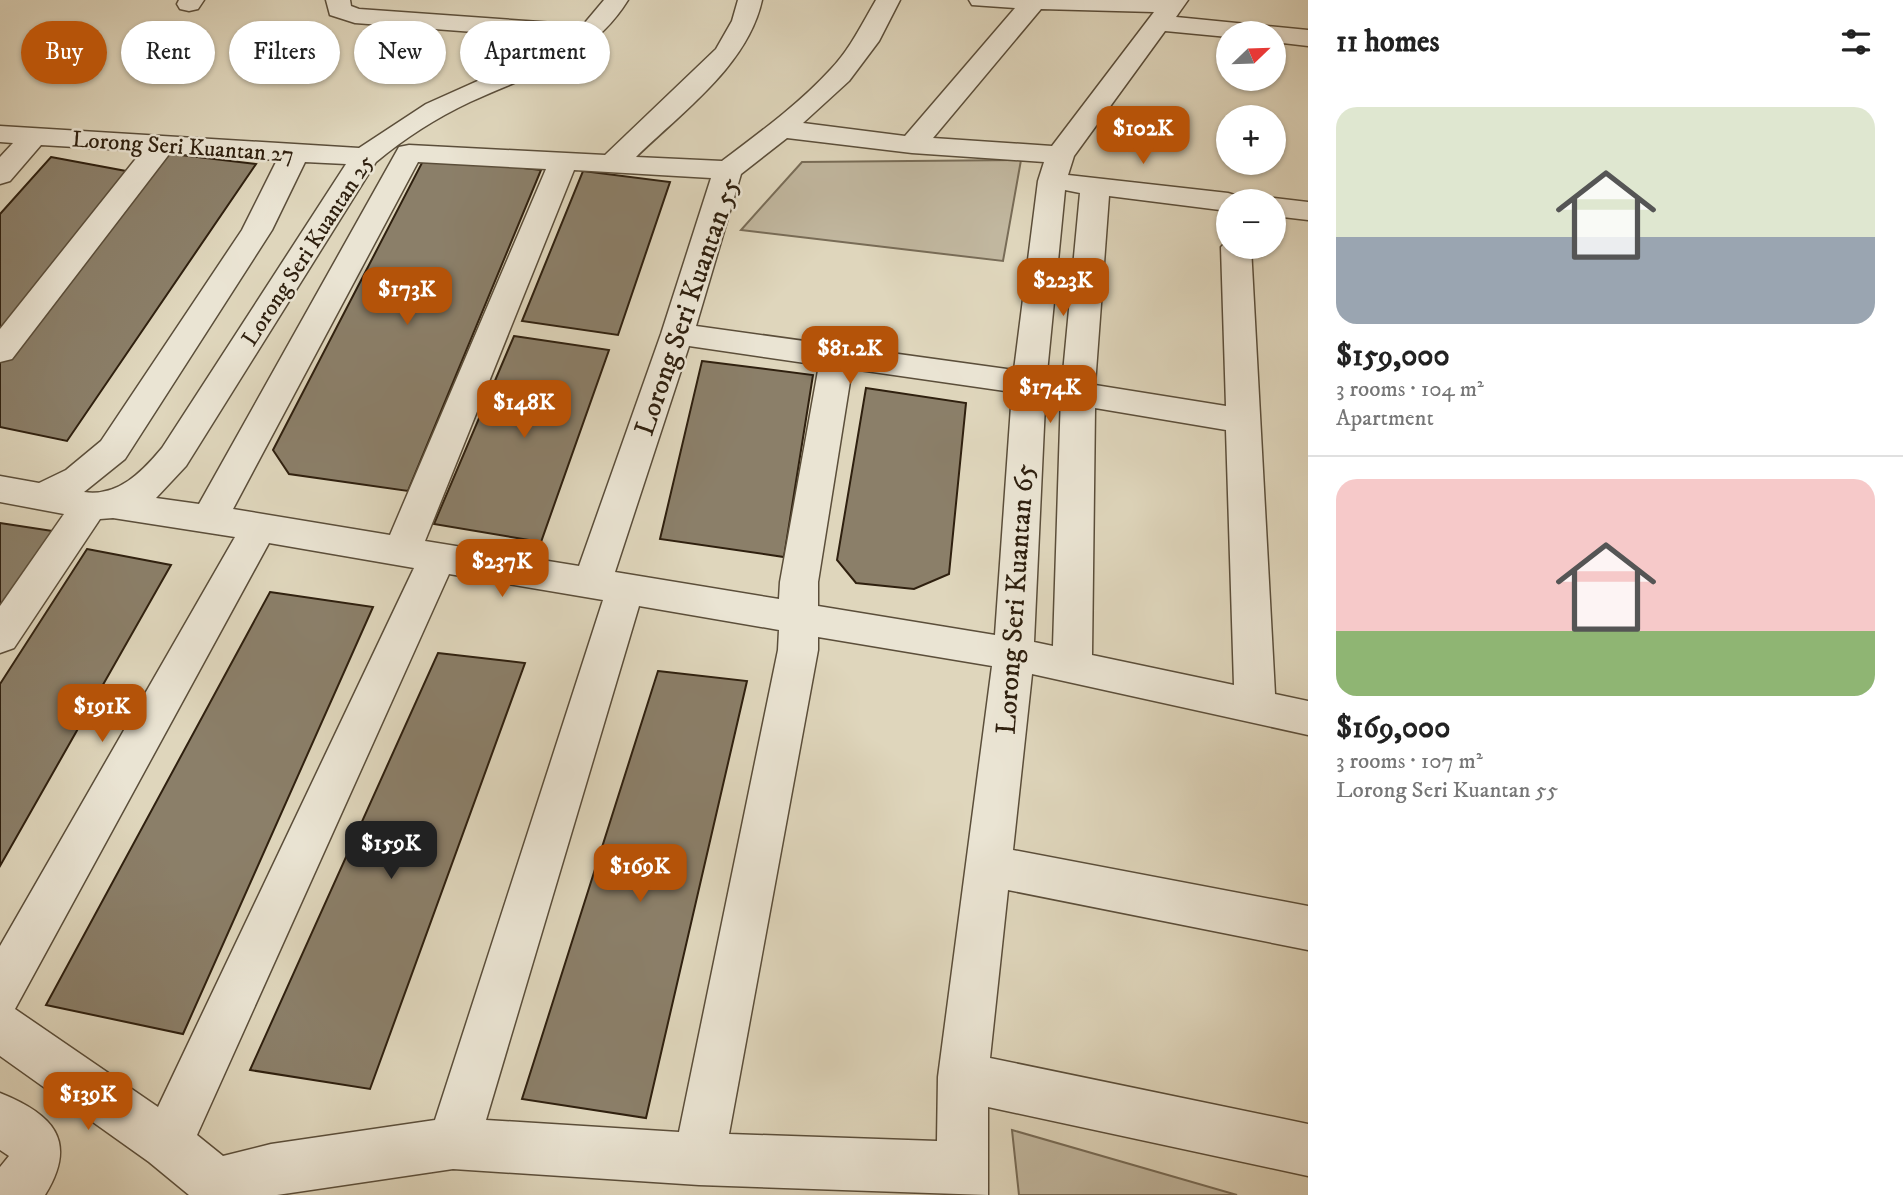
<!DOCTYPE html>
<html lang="en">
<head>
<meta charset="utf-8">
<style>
  body { margin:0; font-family:"IM FELL DW Pica",serif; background:#f2f2f2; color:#222; height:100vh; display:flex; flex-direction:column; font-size:26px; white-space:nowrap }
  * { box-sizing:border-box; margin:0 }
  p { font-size:23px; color:#767676 }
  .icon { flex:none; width:38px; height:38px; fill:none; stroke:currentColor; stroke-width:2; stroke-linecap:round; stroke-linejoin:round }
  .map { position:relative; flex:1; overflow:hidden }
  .sheet { display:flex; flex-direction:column; background:#fff; width:595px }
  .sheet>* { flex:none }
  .hud { position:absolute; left:21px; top:21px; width:665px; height:63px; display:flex; gap:14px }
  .needle { width:46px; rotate:67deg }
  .fabs { position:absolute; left:1216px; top:21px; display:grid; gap:14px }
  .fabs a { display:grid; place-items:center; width:70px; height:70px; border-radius:50%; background:#fff; box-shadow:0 2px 5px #0004; font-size:35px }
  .price { position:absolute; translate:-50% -60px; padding:0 16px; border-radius:14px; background:#b45309; color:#fff; font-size:23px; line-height:46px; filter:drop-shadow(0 2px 4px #0008) }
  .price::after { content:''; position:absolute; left:50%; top:42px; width:21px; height:16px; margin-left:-10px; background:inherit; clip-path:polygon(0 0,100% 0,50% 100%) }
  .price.on { background:#222; color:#fff }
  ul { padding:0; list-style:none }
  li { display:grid; align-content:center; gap:14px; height:371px; padding:0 28px }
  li+li { border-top:2px solid #e0e0e0 }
  li span { display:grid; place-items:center; height:217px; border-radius:21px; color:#555 }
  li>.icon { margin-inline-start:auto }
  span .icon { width:126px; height:126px; fill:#fffc; stroke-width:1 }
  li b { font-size:30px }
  h2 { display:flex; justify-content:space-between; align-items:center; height:84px; padding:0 28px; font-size:30px }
  .pill { padding:0 24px; border-radius:32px; background:#fff; box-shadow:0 2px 5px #0004; font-size:24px; line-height:63px }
  .pill.on { background:#b45309; color:#fff }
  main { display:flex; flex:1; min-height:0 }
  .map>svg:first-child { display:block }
  .green { fill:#c1b79f; stroke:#786c57; stroke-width:2 }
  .building { fill:#8b7f69; stroke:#2f200f; stroke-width:2 }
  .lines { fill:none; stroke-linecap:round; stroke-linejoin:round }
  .minor-casing { stroke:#5b4e3a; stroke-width:3 }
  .minor { fill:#eae4d3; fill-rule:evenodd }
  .labels { text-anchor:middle; stroke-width:5; stroke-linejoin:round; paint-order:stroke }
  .far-street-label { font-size:23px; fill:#2f200f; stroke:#eae4d3 }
  .street-label { font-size:28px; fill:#2f200f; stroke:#eae4d3 }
</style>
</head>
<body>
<main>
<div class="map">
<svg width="1308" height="1195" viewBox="0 0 1308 1195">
  <rect width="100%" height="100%" fill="#dfd6bc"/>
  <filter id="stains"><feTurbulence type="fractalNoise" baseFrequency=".00286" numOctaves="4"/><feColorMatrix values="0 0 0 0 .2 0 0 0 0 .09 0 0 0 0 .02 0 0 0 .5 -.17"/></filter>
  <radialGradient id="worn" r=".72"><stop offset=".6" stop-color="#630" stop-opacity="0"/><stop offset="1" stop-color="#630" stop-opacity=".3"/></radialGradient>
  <!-- green -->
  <path class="green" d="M1021,160L1003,261L741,230L802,162Z
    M1012,1130L1237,1195H1019Z"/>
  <!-- building -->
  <path class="building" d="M164,153L256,164L67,441L0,427V363Z
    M51,157L126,171L0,335V214Z
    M425,157L541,170L408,491L289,474L273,450Z
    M583,171L670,182L618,335L522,321Z
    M514,336L609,350L541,542L434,524Z
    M702,361L813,375L784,557L660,539Z
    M866,388L966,403L949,574L914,589L856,583L837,560Z
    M0,523L59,532L0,617Z
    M87,549L171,565L0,866V684Z
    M270,592L373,607L183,1034L46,1005Z
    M438,653L525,663L370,1089L250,1070Z
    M658,671L747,681L646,1118L522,1099Z"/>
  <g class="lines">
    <!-- minor casing -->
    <g class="minor-casing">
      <path id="minor" d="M179,0H204L198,9L189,11L180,9L177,4Z
        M326,0H350L351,6L359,9L583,25L604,0H628C590,61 532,73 470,102C436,118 405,138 376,162L186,466L156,498L199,504L399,147L409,145L605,155L716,49L732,21L738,0H762C748,65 682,112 636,157L722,161C759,133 799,104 831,69C850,49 862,24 876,0H900L879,41L849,81L803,123L905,136L1015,8L972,5L969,0H1188L1176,17L1308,30V46L1274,42V33H1228V37L1165,31L1074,156L1068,175L1228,193L1238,196L1242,201H1228V211L1109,196L1095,385L1226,406L1221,247L1228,240V247H1251L1275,694L1308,701V735L1032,674L1013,850L1308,906V950L1008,890L990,1058L1308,1124V1176L988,1107V1195L699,1185L453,1169L277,1195H189L149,1162L0,1056V946L235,537L113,518L100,519L14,648L0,653V606L64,514L0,502V476L39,483L66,470L101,441L242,230L277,160L170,153L12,359L0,362V329L142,151L41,145L10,181L0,184V157L13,143L0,142V126L359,148L426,104L538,54L564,39L355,23L330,15ZM1041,9L1154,12L1052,146L933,138ZM787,138L912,153L1044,162L1038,181L1014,370L696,326L741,174ZM305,162L346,164L162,448C142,472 118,497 84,492L125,459L272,230ZM418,162L546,169L390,535L233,509ZM574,170L711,178L661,334L579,566L425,541ZM1065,190L1080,193L1061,394L1053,646L1034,642L1046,383ZM689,346L819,365L780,582L779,599L615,572ZM852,369L1012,392L995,635L818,606V582ZM1095,408L1226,430L1234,685L1092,655ZM269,543L414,568L158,1107L15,1009ZM449,574L603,600L435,1120L271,1144L223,1156L197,1135ZM639,606L779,630L778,650L679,1132L486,1120ZM818,637L992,666L938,1077L937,1141L729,1134L818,650Z
        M1274,198L1308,202V220L1274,216V201H1263Z
        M0,1093C52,1114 79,1140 45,1195H0V1167L9,1156L0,1150Z"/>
    </g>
    <!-- minor -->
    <use href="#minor" class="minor"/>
  </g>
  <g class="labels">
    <!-- far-street labels -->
    <g class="far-street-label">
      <text transform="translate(183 146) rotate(4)" y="8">Lorong Seri Kuantan 27</text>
      <text transform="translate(307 250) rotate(-57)" y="8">Lorong Seri Kuantan 25</text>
    </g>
    <!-- street labels -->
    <g class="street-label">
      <text transform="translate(686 306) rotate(-71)" y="10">Lorong Seri Kuantan 55</text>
      <text transform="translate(1014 599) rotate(-86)" y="10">Lorong Seri Kuantan 65</text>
    </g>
  </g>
  <rect width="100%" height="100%" filter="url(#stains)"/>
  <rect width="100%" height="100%" fill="url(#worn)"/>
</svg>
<div class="fabs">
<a><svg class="needle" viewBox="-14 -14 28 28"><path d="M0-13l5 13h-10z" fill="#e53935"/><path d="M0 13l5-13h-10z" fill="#767676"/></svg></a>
<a>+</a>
<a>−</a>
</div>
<b class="price" style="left:1143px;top:166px">$102K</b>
<b class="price" style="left:1063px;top:318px">$223K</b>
<b class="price" style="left:407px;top:327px">$173K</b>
<b class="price" style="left:850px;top:386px">$81.2K</b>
<b class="price" style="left:1050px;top:425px">$174K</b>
<b class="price" style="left:524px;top:440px">$148K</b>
<b class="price" style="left:502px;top:599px">$237K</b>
<b class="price" style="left:102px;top:744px">$191K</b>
<b class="price on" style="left:391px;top:881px">$159K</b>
<b class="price" style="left:640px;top:904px">$169K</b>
<b class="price" style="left:88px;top:1132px">$139K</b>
<div class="hud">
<a class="pill on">Buy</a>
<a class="pill">Rent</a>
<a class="pill">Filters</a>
<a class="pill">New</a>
<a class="pill">Apartment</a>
</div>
</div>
<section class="sheet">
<h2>11 homes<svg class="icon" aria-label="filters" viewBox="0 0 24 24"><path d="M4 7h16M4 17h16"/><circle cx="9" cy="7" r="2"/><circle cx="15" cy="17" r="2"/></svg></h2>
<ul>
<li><span style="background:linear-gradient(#dfe7d0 60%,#9aa5b1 0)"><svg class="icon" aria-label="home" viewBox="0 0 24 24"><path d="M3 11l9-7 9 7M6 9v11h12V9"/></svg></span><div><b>$159,000</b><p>3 rooms · 104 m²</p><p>Apartment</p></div></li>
<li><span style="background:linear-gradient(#f6c9c9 70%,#8fb573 0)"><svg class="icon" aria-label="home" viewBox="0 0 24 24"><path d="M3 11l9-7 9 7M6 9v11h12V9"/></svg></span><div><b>$169,000</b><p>3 rooms · 107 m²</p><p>Lorong Seri Kuantan 55</p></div></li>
</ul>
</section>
</main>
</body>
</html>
